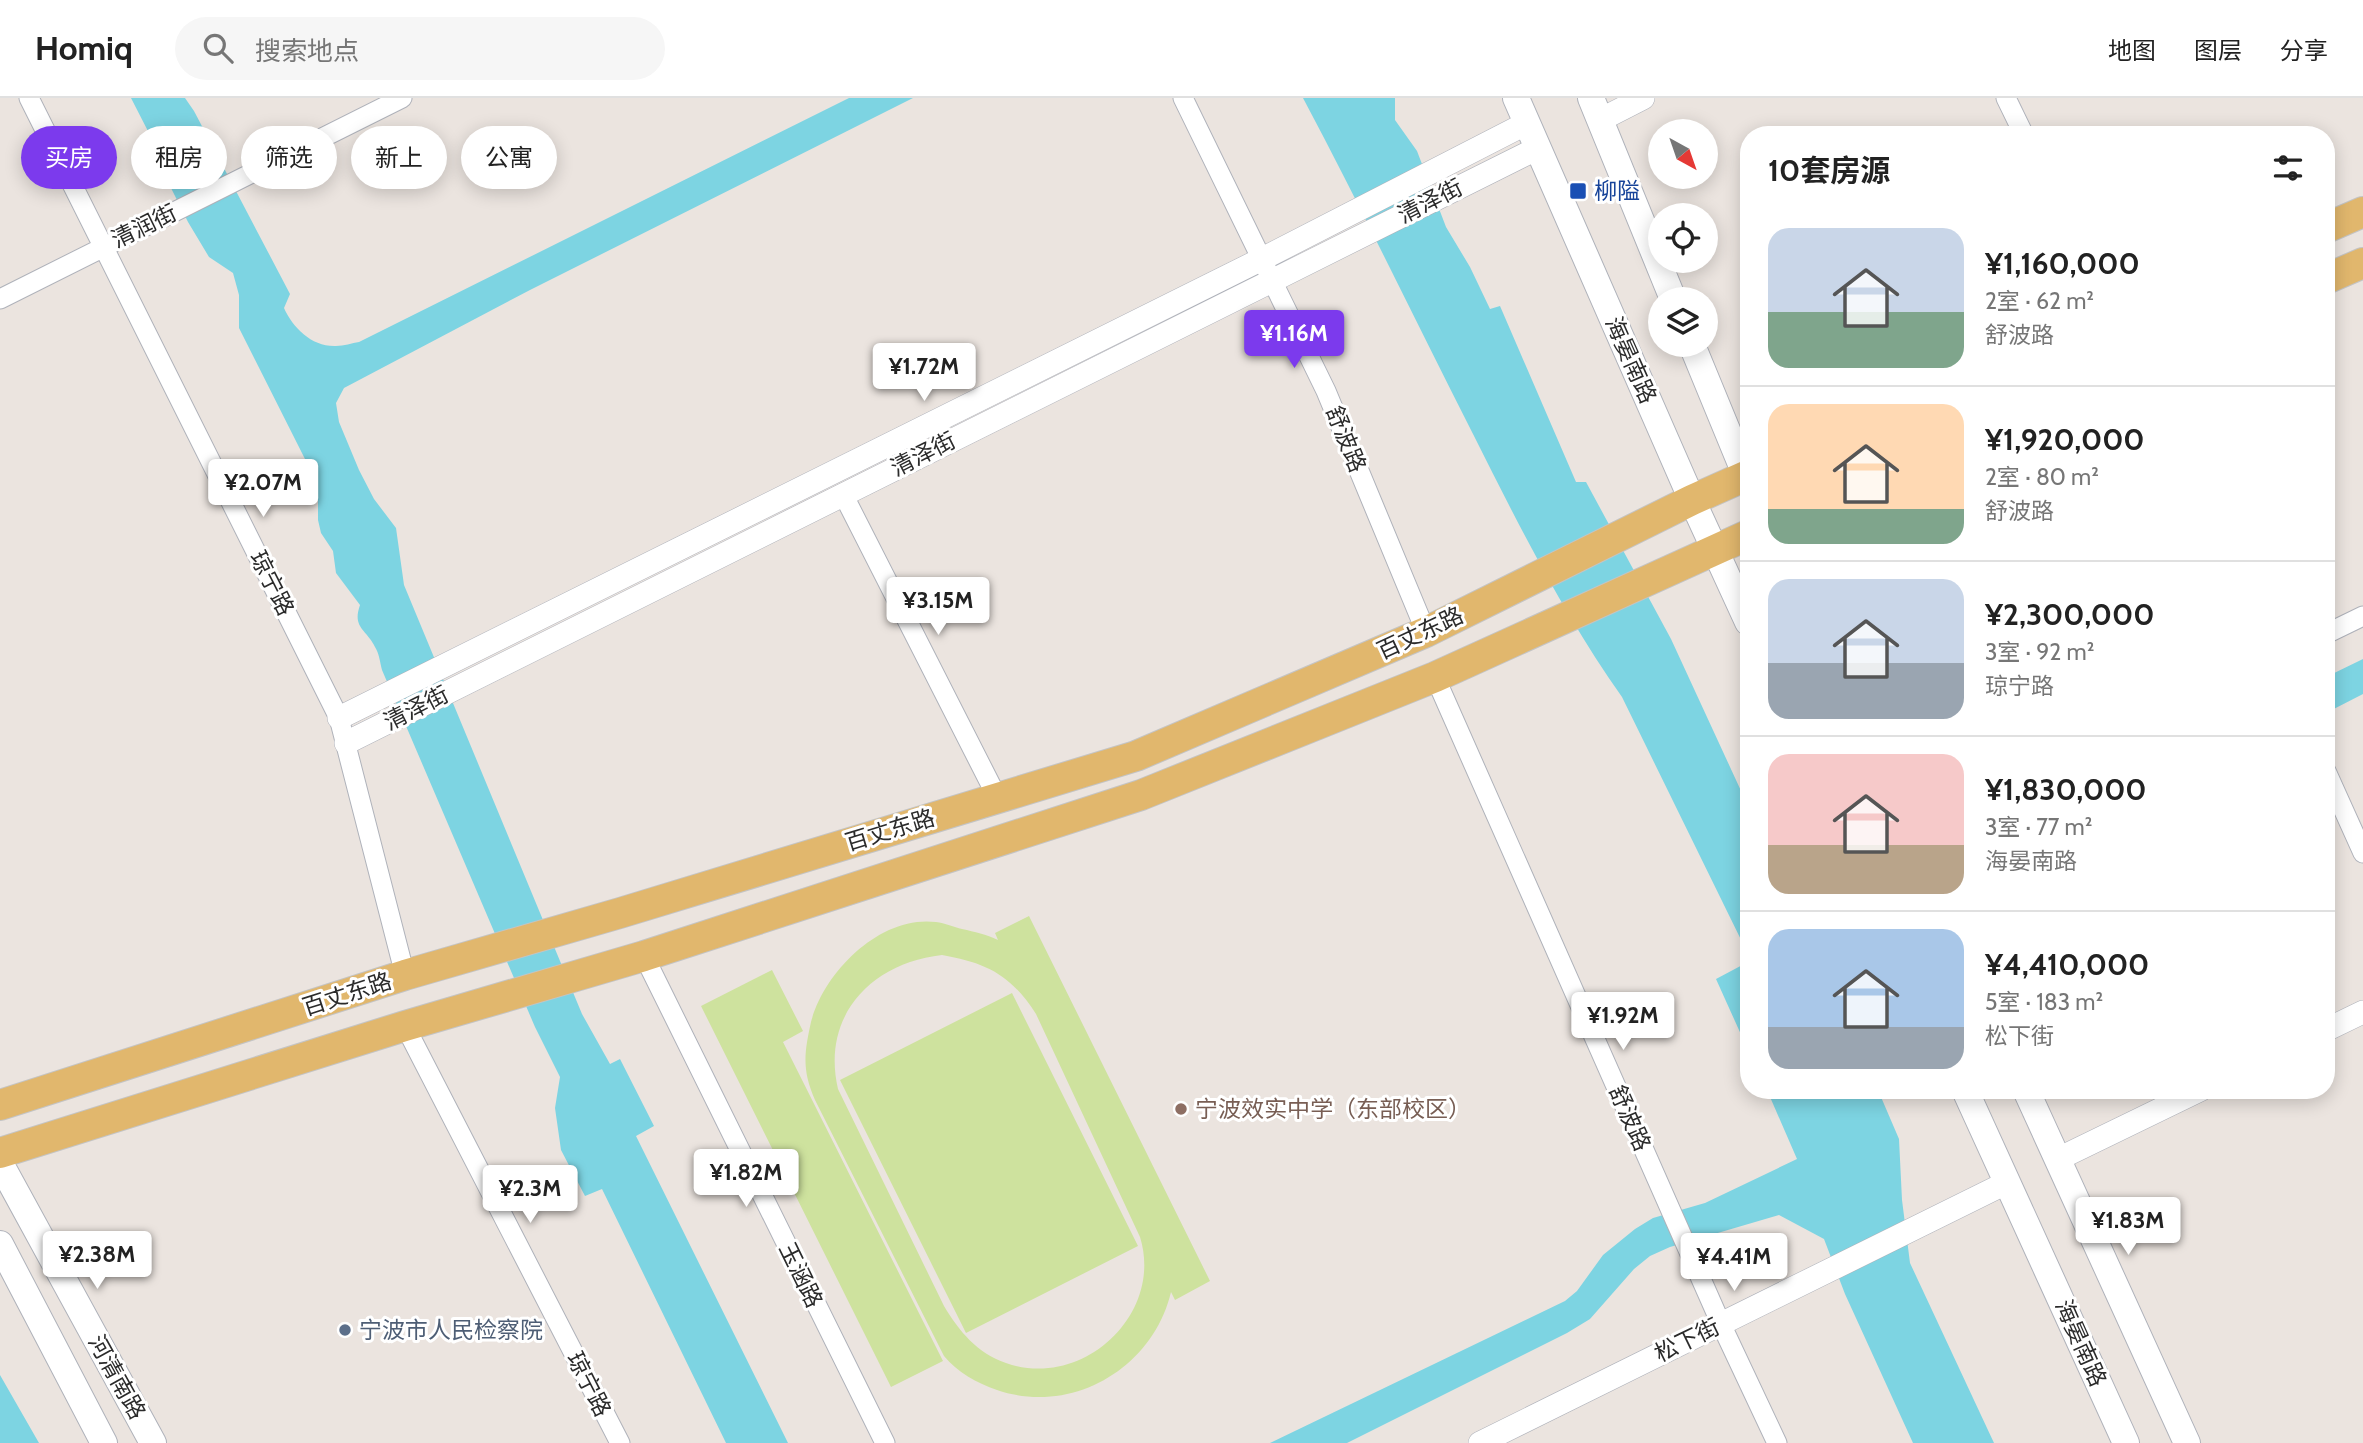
<!DOCTYPE html>
<html lang="zh">
<head>
<meta charset="utf-8">
<style>
  body { margin:0; font-family:Cabin,"Noto Sans SC",sans-serif; background:#f6f6f6; color:#222; height:100vh; display:flex; flex-direction:column; font-size:26px; white-space:nowrap }
  * { box-sizing:border-box; margin:0 }
  p { font-size:23px; color:#767676 }
  .icon { flex:none; width:38px; height:38px; fill:none; stroke:currentColor; stroke-width:2; stroke-linecap:round; stroke-linejoin:round }
  .map { position:relative; flex:1; overflow:hidden }
  .details { position:absolute; left:1740px; top:28px; width:595px; height:973px; display:flex; flex-direction:column; background:#fff; border-radius:28px; box-shadow:0 4px 18px #0003 }
  .details>* { flex:none }
  .guide { position:absolute; left:21px; top:28px; width:665px; height:63px; display:flex; gap:14px }
  .needle { width:46px; rotate:140deg }
  .tools { position:absolute; left:1648px; top:21px; display:grid; gap:14px }
  .tools a { display:grid; place-items:center; width:70px; height:70px; border-radius:50%; background:#fff; box-shadow:0 4px 18px #0003; font-size:35px }
  .price { position:absolute; translate:-50% -60px; padding:0 16px; border-radius:7px; background:#fff; color:#222; font-size:23px; line-height:46px; filter:drop-shadow(0 2px 4px #0008) }
  .price::after { content:''; position:absolute; left:50%; top:42px; width:21px; height:16px; margin-left:-10px; background:inherit; clip-path:polygon(0 0,100% 0,50% 100%) }
  .price.active { background:#7c3aed; color:#fff }
  ul { padding:0; list-style:none }
  li { display:flex; align-items:center; gap:21px; height:175px; padding:0 28px }
  li+li { border-top:2px solid #e0e0e0 }
  li span { display:grid; place-items:center; flex:none; width:196px; height:140px; border-radius:21px; color:#555 }
  li>.icon { margin-inline-start:auto }
  span .icon { width:84px; height:84px; fill:#fffc; stroke-width:1 }
  li b { font-size:30px }
  h2 { display:flex; justify-content:space-between; align-items:center; height:84px; padding:0 28px; font-size:30px }
  .pill { padding:0 24px; border-radius:32px; background:#fff; box-shadow:0 4px 18px #0003; font-size:24px; line-height:63px }
  .pill.active { background:#7c3aed; color:#fff }
  header { display:flex; align-items:center; gap:42px; box-sizing:border-box; height:98px; padding:0 35px; background:#fff; border-bottom:2px solid #e0e0e0 }
  header strong { font-size:33px }
  nav { display:flex; gap:38px; margin-inline-start:auto; font-size:24px }
  .search { width:490px; height:63px; background:#f6f6f6; display:flex; align-items:center; gap:18px; box-sizing:border-box; padding:0 24px; border-radius:38px; color:#767676; font-size:26px }
  .map>svg:first-child { display:block }
  .pitch { fill:#cee29e; fill-rule:evenodd }
  .water { fill:#7dd4e2 }
  .lines { fill:none; stroke-linecap:round; stroke-linejoin:round }
  .minor-casing { stroke:#afb2ba; stroke-width:21 }
  .tertiary-casing { stroke:#afb2ba; stroke-width:24 }
  .secondary-casing { stroke:#afb2ba; stroke-width:28 }
  .primary-casing { stroke:#c4c4c4; stroke-width:32 }
  .minor { stroke:#fff; stroke-width:19 }
  .tertiary { stroke:#fff; stroke-width:23 }
  .secondary { stroke:#fff; stroke-width:26 }
  .primary { stroke:#e1b76d; stroke-width:30 }
  .transit-dot { fill:#1a4fb4; stroke:#fff; stroke-width:2.5 }
  .education-dot { fill:#8d6e63; stroke:#fff; stroke-width:2.5 }
  .service-dot { fill:#5c6f8a; stroke:#fff; stroke-width:2.5 }
  .labels { text-anchor:middle; stroke-width:6; stroke-linejoin:round; paint-order:stroke }
  .transit-label { font-size:23px; fill:#164399; stroke:#fff; text-anchor:start }
  .street-label { font-size:23px; fill:#2b2b2b; stroke:#fff }
  .education-label { font-size:23px; fill:#785e54; stroke:#fff; text-anchor:start }
  .service-label { font-size:23px; fill:#4e5e75; stroke:#fff; text-anchor:start }
</style>
</head>
<body>
<header>
<strong>Homiq</strong>
<div class="search"><svg class="icon" aria-label="search" viewBox="0 0 24 24"><circle cx="10" cy="10" r="6"/><path d="M15 15l6 6"/></svg>搜索地点</div>
<nav><a>地图</a><a>图层</a><a>分享</a></nav>
</header>
<div class="map">
<svg width="2363" height="1345" viewBox="0 0 2363 1345">
  <rect width="100%" height="100%" fill="#ebe4df"/>
  <!-- pitch -->
  <path class="pitch" d="M1029,818L1210,1183L1175,1202L1171,1194C1153,1270 1072,1318 997,1292C977,1285 957,1274 944,1258L815,1002C802,972 804,956 811,924C824,874 880,817 936,824C945,825 954,829 962,831C975,834 986,836 998,842L995,835ZM942,857C987,865 1011,877 1036,916L1140,1139C1164,1216 1083,1292 1006,1265C977,1255 959,1233 944,1208L838,991C821,918 871,865 942,857Z
    M772,872L803,933L783,944L943,1263L891,1289L701,908Z
    M1012,895L1138,1148L966,1235L840,982Z"/>
  <!-- water -->
  <path class="water" d="M131,0H185L194,13L290,196L284,210C293,230 312,249 336,248C344,248 352,245 359,244L849,0H913L530,192L344,290L336,305L339,324L359,372L374,401L396,430L404,487L582,916L610,966L620,961L654,1028L636,1038L788,1345H726L602,1091L585,1098L561,1052L555,1010L560,979L535,929L382,572C380,564 379,555 375,549C366,531 352,530 360,507L336,475L333,453L321,435L318,422V399L306,363L239,230V197L233,175L209,159L188,124L157,62L151,39Z
    M1303,0H1395V22L1417,53L1446,129L1470,169L1490,211L1500,208L1576,384H1586L1671,541L1748,708V856L1622,599C1564,517 1518,426 1473,336C1416,224 1362,111 1303,0Z
    M2363,561V596L2326,615V579Z
    M1748,864V952L1716,881Z
    M1767,992H1878L1899,1041L1902,1102L1910,1165L1994,1345H1913L1845,1196L1824,1141L1779,1117L1670,1149L1650,1158L1634,1171L1590,1221L1567,1235L1347,1345H1270L1565,1203L1577,1193L1603,1157L1635,1131L1653,1120L1705,1105L1797,1061Z
    M0,1277L39,1345H0Z"/>
  <g class="lines">
    <!-- minor casing -->
    <g class="minor-casing">
      <path id="minor" d="M29,0L339,620L405,877
        M1183,0L1326,293L1426,534
        M2006,0L2024,37
        M0,201L402,0
        M843,396L997,699
        M2326,536L2363,518
        M1435,579L1721,1226L1777,1345
        M2326,673L2363,755
        M644,858L885,1345
        M405,928L620,1345"/>
    </g>
    <!-- tertiary casing -->
    <g class="tertiary-casing">
      <path id="tertiary" d="M1600,22L1643,0
        M339,620L1262,161L1527,25
        M346,645L1538,50
        M2326,932L2363,914
        M2058,1061L2200,992
        M1480,1345L2008,1084"/>
    </g>
    <!-- secondary casing -->
    <g class="secondary-casing">
      <path id="secondary" d="M1516,0L1692,402L1748,524
        M1591,0L1673,201
        M1692,247L1748,383
        M1965,992L2126,1345
        M2026,992L2187,1345
        M0,1065L153,1345
        M0,1146L104,1345"/>
    </g>
    <!-- primary casing -->
    <g class="primary-casing">
      <path id="primary" d="M2326,130L2363,114
        M2326,181L2363,165
        M0,1007L405,877L620,815L1136,658L1426,534L1692,402L1748,377
        M0,1055L405,928L644,858L1141,697L1435,579L1748,437"/>
    </g>
    <!-- minor -->
    <use href="#minor" class="minor"/>
    <!-- tertiary -->
    <use href="#tertiary" class="tertiary"/>
    <!-- secondary -->
    <use href="#secondary" class="secondary"/>
    <!-- primary -->
    <use href="#primary" class="primary"/>
  </g>
  <!-- markers -->
  <rect class="transit-dot" x="1569" y="84" width="18" height="18" rx="3.5"/>
  <circle class="education-dot" cx="1181" cy="1011" r="7"/>
  <circle class="service-dot" cx="345" cy="1232" r="7"/>
  <g class="labels">
    <!-- transit labels -->
    <g class="transit-label">
      <text x="1594" y="101">柳隘</text>
    </g>
    <!-- street labels -->
    <g class="street-label">
      <text transform="translate(1430 103) rotate(-27)" y="8">清泽街</text>
      <text transform="translate(144 128) rotate(-26)" y="8">清润街</text>
      <text transform="translate(1631 262) rotate(66)" y="8">海晏南路</text>
      <text transform="translate(1346 341) rotate(68)" y="8">舒波路</text>
      <text transform="translate(923 356) rotate(-27)" y="8">清泽街</text>
      <text transform="translate(272 485) rotate(63)" y="8">琼宁路</text>
      <text transform="translate(1420 535) rotate(-25)" y="8">百丈东路</text>
      <text transform="translate(416 610) rotate(-27)" y="8">清泽街</text>
      <text transform="translate(890 732) rotate(-17)" y="8">百丈东路</text>
      <text transform="translate(347 896) rotate(-18)" y="8">百丈东路</text>
      <text transform="translate(1630 1020) rotate(66)" y="8">舒波路</text>
      <text transform="translate(801 1177) rotate(64)" y="8">玉涵路</text>
      <text transform="translate(1687 1242) rotate(-26)" y="8">松下街</text>
      <text transform="translate(2081 1245) rotate(66)" y="8">海晏南路</text>
      <text transform="translate(117 1279) rotate(61)" y="8">河清南路</text>
      <text transform="translate(589 1286) rotate(63)" y="8">琼宁路</text>
    </g>
    <!-- education labels -->
    <g class="education-label">
      <text x="1195" y="1019">宁波效实中学（东部校区）</text>
    </g>
    <!-- service labels -->
    <g class="service-label">
      <text x="359" y="1240">宁波市人民检察院</text>
    </g>
  </g>
</svg>
<div class="tools">
<a><svg class="needle" viewBox="-14 -14 28 28"><path d="M0-13l5 13h-10z" fill="#e53935"/><path d="M0 13l5-13h-10z" fill="#767676"/></svg></a>
<a><svg class="icon" aria-label="locate" viewBox="0 0 24 24"><circle cx="12" cy="12" r="6"/><path d="M12 2v4M12 18v4M2 12h4M18 12h4"/></svg></a>
<a><svg class="icon" aria-label="layers" viewBox="0 0 24 24"><path d="M12 4l9 5-9 5-9-5zM3 14l9 5 9-5"/></svg></a>
</div>
<b class="price active" style="left:1294px;top:272px">¥1.16M</b>
<b class="price" style="left:924px;top:305px">¥1.72M</b>
<b class="price" style="left:263px;top:421px">¥2.07M</b>
<b class="price" style="left:938px;top:539px">¥3.15M</b>
<b class="price" style="left:1623px;top:954px">¥1.92M</b>
<b class="price" style="left:746px;top:1111px">¥1.82M</b>
<b class="price" style="left:530px;top:1127px">¥2.3M</b>
<b class="price" style="left:2128px;top:1159px">¥1.83M</b>
<b class="price" style="left:97px;top:1193px">¥2.38M</b>
<b class="price" style="left:1734px;top:1195px">¥4.41M</b>
<div class="guide">
<a class="pill active">买房</a>
<a class="pill">租房</a>
<a class="pill">筛选</a>
<a class="pill">新上</a>
<a class="pill">公寓</a>
</div>
<section class="details">
<h2>10套房源<svg class="icon" aria-label="filters" viewBox="0 0 24 24"><path d="M4 7h16M4 17h16"/><circle cx="9" cy="7" r="2"/><circle cx="15" cy="17" r="2"/></svg></h2>
<ul>
<li><span style="background:linear-gradient(#c9d6e8 60%,#7fa58c 0)"><svg class="icon" aria-label="home" viewBox="0 0 24 24"><path d="M3 11l9-7 9 7M6 9v11h12V9"/></svg></span><div><b>¥1,160,000</b><p>2室 · 62 m²</p><p>舒波路</p></div></li>
<li><span style="background:linear-gradient(#ffd9b3 75%,#7fa58c 0)"><svg class="icon" aria-label="home" viewBox="0 0 24 24"><path d="M3 11l9-7 9 7M6 9v11h12V9"/></svg></span><div><b>¥1,920,000</b><p>2室 · 80 m²</p><p>舒波路</p></div></li>
<li><span style="background:linear-gradient(#c9d6e8 60%,#9aa5b1 0)"><svg class="icon" aria-label="home" viewBox="0 0 24 24"><path d="M3 11l9-7 9 7M6 9v11h12V9"/></svg></span><div><b>¥2,300,000</b><p>3室 · 92 m²</p><p>琼宁路</p></div></li>
<li><span style="background:linear-gradient(#f6c9c9 65%,#b9a48a 0)"><svg class="icon" aria-label="home" viewBox="0 0 24 24"><path d="M3 11l9-7 9 7M6 9v11h12V9"/></svg></span><div><b>¥1,830,000</b><p>3室 · 77 m²</p><p>海晏南路</p></div></li>
<li><span style="background:linear-gradient(#a9c7e8 70%,#9aa5b1 0)"><svg class="icon" aria-label="home" viewBox="0 0 24 24"><path d="M3 11l9-7 9 7M6 9v11h12V9"/></svg></span><div><b>¥4,410,000</b><p>5室 · 183 m²</p><p>松下街</p></div></li>
</ul>
</section>
</div>
</body>
</html>
